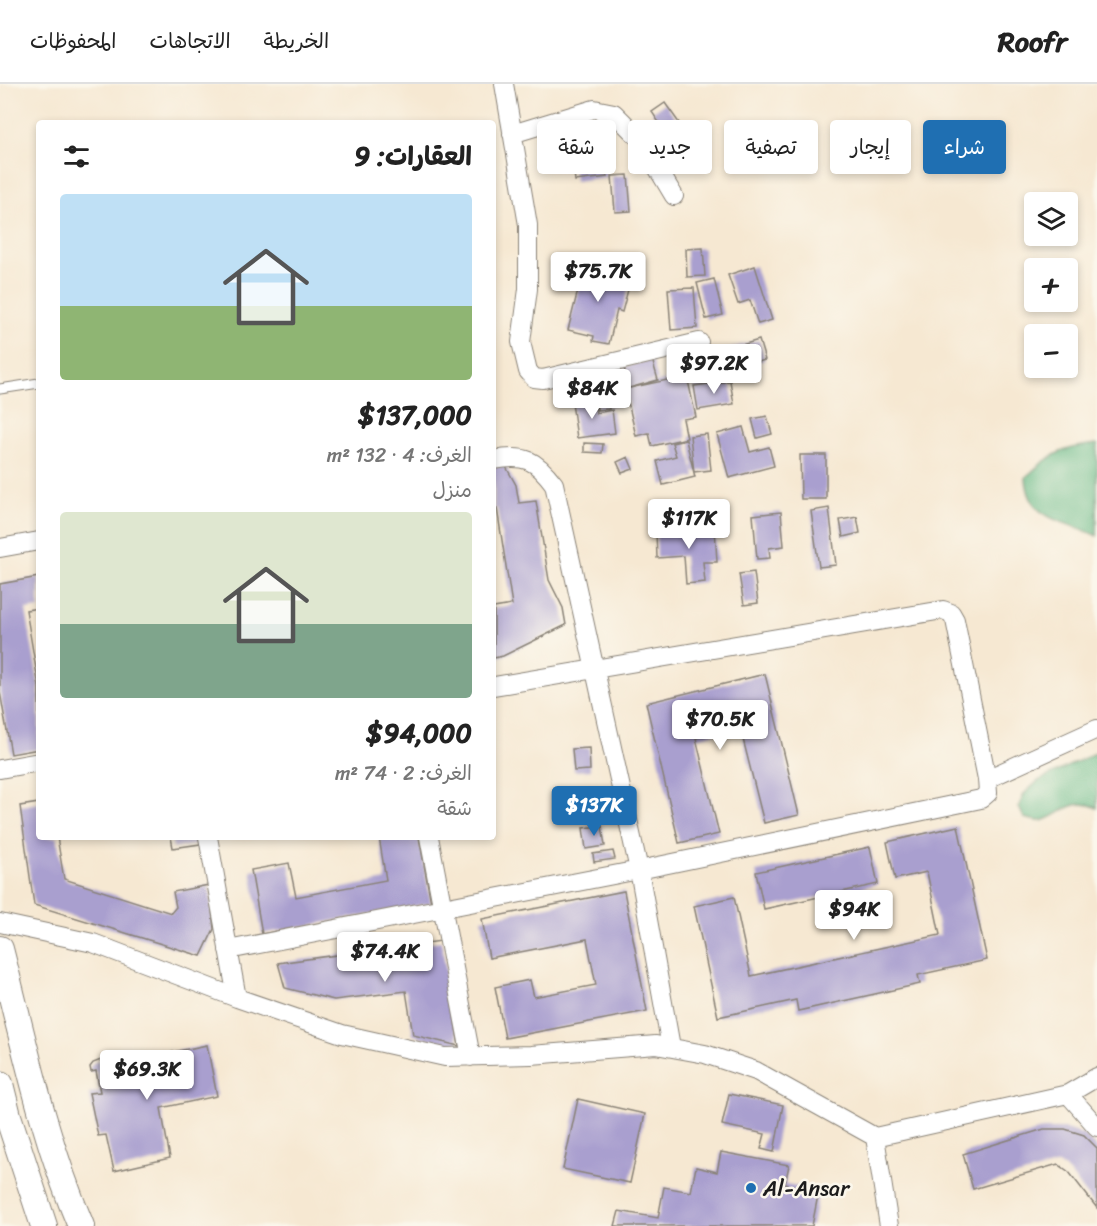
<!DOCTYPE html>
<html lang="ar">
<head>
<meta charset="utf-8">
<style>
  body { margin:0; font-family:Sriracha,"Playpen Sans Arabic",sans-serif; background:#f2f2f2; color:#222; direction:rtl; height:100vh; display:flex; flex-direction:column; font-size:22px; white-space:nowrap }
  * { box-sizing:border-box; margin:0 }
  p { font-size:20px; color:#767676 }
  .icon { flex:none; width:33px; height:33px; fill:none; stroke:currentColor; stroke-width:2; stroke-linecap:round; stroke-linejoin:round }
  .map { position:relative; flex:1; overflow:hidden; direction:ltr }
  .side { position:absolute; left:36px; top:36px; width:460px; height:720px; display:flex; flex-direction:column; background:#fff; border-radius:6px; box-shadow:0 3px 9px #0003; direction:rtl }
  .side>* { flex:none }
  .banner { position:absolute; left:514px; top:36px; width:492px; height:54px; direction:rtl; display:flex; gap:12px }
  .buttons { position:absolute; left:1024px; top:108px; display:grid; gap:12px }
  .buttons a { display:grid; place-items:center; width:54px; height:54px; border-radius:6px; background:#fff; box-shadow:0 3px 9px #0003; font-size:30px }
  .price { position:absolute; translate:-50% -51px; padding:0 14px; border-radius:6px; background:#fff; color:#222; font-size:20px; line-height:39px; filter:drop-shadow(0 2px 3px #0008) }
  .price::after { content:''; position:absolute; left:50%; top:36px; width:18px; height:14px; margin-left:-9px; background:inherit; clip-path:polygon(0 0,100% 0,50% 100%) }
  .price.on { background:#1f6fb2; color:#fff }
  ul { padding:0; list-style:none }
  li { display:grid; align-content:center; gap:12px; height:318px; padding:0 24px }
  li span { display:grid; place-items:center; height:186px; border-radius:6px; color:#555 }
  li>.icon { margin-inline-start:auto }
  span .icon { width:108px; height:108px; fill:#fffc; stroke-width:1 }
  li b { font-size:26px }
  h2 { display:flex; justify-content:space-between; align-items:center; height:72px; padding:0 24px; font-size:26px }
  .chip { padding:0 21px; border-radius:6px; background:#fff; box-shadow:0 3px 9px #0003; font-size:21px; line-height:54px }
  .chip.on { background:#1f6fb2; color:#fff }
  header { display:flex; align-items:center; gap:36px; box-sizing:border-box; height:84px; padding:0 30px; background:#fff; border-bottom:2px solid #e0e0e0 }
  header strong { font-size:28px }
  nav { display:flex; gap:33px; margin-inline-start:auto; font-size:21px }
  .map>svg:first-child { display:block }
  .forest { fill:#68b985; stroke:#426a50; stroke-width:1.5 }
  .building { fill:#a99fcf }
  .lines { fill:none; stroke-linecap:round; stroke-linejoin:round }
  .lane-casing { stroke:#898277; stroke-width:11 }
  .street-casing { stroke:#898277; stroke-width:20 }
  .secondary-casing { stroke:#898277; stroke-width:28 }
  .lane { stroke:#fff; stroke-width:9 }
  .street { stroke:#fff; stroke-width:18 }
  .secondary { stroke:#fff; stroke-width:26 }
  .poi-dot { fill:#1f6fb2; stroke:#fbf7ec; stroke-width:2 }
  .labels { text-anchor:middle; stroke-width:5; stroke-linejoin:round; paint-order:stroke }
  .poi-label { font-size:22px; fill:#1c1c1c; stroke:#fbf7ec; text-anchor:start }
</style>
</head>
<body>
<header>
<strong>Roofr</strong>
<nav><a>الخريطة</a><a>الاتجاهات</a><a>المحفوظات</a></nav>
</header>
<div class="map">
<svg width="1097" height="1142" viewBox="0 0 1097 1142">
  <rect width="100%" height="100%" fill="#fbf7ec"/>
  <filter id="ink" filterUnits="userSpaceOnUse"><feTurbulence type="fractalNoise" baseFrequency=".0167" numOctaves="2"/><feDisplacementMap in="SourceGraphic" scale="12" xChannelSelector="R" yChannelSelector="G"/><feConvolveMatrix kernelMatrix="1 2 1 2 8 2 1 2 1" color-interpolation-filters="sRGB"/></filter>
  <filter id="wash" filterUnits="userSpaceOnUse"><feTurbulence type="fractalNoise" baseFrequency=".008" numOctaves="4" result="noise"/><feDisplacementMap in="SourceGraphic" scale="24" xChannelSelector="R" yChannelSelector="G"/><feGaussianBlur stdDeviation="1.35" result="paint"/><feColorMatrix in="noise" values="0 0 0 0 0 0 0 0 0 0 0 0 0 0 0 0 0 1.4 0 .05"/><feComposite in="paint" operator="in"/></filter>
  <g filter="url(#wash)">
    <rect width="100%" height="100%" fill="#f6e8d2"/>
    <!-- forest -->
    <path class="forest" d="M1097,360V452C1065,435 1028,439 1026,393C1050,370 1064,363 1097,360Z
      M1097,668V724C1070,711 1058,736 1039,737C1034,737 1029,735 1024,734L1019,723L1024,710L1038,697Z"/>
    <g id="blocks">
      <!-- building -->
      <path class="building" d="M665,19L682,43L668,52L652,28Z
        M692,46L706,75L684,85L670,57Z
        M602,50L607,93L575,97L570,53Z
        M628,91L631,127L615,128L612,92Z
        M703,164L705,192L687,193L686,165Z
        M585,178L619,187L616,199L629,202L622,228L617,226L609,260L593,257L594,252L568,246Z
        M755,182L772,236L758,240L750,216L738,220L728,191Z
        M714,195L723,231L706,235L697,199Z
        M694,204L697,244L671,246L668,205Z
        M759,256L765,276L727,287L721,267Z
        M697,263L698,272L720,269L722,288L687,292L696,333L683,335L687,354L652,362L649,349L636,352L625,305L686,292L684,278L688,277L686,264Z
        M652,275L658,296L611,309L608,298L626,292L624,283Z
        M730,297L734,320L698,326L694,302Z
        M623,309L624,321L610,323L608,311Z
        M607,310L609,325L597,326L596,311Z
        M594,316L596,329L612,326L615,349L577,354L572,319Z
        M767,332L772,350L757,354L752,335Z
        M743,343L750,368L769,363L774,382L729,394L717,350Z
        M707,350L711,386L694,388L690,352Z
        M686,356L695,393L663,401L657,377L676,372L672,359Z
        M584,359L603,360L602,369L584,368Z
        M800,371H826V415H801Z
        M628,373L633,385L622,389L617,378Z
        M505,381L516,401L519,419L536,417L549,496L563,524L566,541L503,572L494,574V524L512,521L497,424L494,425V383Z
        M829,424L836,481L819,483L811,427Z
        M781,428L784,462L769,464L770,474L757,475L753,431Z
        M857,433L860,449L843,453L840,436Z
        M715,445L717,478H703L705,498L686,500L684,472L657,474L656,448Z
        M754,488L758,519L744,521L739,490Z
        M39,493V524L26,526L39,603V665L11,670L0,608V500Z
        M765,590L799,731L764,739L740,643L696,654L719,750L679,759L646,619Z
        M589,664L590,686L574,687L572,665Z
        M39,719V753H57L64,795L171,829L176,823L173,808L209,801L214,845L201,872L34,821L20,722Z
        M602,742L605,762L586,765L583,744Z
        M958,742L987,876L918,891L920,900L798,927L796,916L718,933L694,822L734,813L751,892L940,851L927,788L895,795L887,758Z
        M171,753H199L200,760L173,764Z
        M379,753H419L431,819L262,850L251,786L289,779L296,813L386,796Z
        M870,763L878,800L764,825L756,788Z
        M613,767L615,775L594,778L593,770Z
        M624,807L647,927L505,954L495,903L530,896L534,913L596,901L587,855L489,874L482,835Z
        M441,857L459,962L413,951L406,907L334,916L285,904L278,879Z
        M207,961L217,1012L161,1024L170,1074L114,1087L106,1051L98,1052L89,1009L100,1008L96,987L91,988L90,983L93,979L106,974L108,982Z
        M729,1010L783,1021L774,1068L761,1065L765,1050L722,1041Z
        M578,1015L645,1030L630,1099L563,1085Z
        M1044,1045H1065L1084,1051L1097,1064V1124L1069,1088L1058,1080L973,1105L963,1070Z
        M721,1068L789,1081L785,1100L819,1106L812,1142H615L619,1127L658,1134L664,1103L691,1108L696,1083L717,1088Z"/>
    </g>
  </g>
  <g filter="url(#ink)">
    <use href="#blocks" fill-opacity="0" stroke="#898277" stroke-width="1.5"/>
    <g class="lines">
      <!-- lane casing -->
      <g class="lane-casing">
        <path id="lane" d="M0,305L39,299"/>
      </g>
      <!-- street casing -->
      <g class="street-casing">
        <path id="street" d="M504,0L528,141V205L521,258L528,287L534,294L543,295L699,258
          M512,50L594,25L614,29L640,55L674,112
          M494,376C525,370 536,376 554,400L639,786L671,963
          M0,464L39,457
          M0,685L39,678
          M987,695L1097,645
          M208,753L237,914
          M429,753L471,973
          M0,839L93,859L237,914L342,950L445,973L531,971L656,961L705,970L756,987L875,1053L1068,1010L1097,993
          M228,866L639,786L981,715L988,709L987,695L955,536L951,529L943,526L494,602
          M1068,1010L1097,1043
          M875,1053L889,1142"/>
      </g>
      <!-- secondary casing -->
      <g class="secondary-casing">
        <path id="secondary" d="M0,865C24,958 43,1053 81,1142
          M0,1000L8,1032L44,1142"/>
      </g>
      <!-- lane -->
      <use href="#lane" class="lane"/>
      <!-- street -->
      <use href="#street" class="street"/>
      <!-- secondary -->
      <use href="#secondary" class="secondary"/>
    </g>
  </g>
  <!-- markers -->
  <circle class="poi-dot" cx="751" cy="1104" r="6"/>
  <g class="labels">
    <!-- poi labels -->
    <g class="poi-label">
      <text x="763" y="1112">Al-Ansar</text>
    </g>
  </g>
</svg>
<div class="buttons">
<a><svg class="icon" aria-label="layers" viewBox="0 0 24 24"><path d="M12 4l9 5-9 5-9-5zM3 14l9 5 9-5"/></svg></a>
<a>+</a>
<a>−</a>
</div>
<b class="price" style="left:598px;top:219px">$75.7K</b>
<b class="price" style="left:714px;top:311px">$97.2K</b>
<b class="price" style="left:592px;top:336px">$84K</b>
<b class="price" style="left:689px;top:466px">$117K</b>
<b class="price" style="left:720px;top:667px">$70.5K</b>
<b class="price on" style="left:594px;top:753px">$137K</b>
<b class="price" style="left:854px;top:857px">$94K</b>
<b class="price" style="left:385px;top:899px">$74.4K</b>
<b class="price" style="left:147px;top:1017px">$69.3K</b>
<div class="banner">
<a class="chip on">شراء</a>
<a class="chip">إيجار</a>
<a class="chip">تصفية</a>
<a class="chip">جديد</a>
<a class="chip">شقة</a>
</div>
<section class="side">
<h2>العقارات: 9<svg class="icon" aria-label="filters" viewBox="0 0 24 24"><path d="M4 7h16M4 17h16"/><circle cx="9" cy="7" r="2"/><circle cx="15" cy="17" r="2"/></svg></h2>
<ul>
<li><span style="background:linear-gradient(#bfe0f5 60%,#8fb573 0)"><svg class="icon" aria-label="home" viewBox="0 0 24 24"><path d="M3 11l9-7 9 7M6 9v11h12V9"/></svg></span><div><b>$137,000</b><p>الغرف: 4 · 132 m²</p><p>منزل</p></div></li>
<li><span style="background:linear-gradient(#dfe7d0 60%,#7fa58c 0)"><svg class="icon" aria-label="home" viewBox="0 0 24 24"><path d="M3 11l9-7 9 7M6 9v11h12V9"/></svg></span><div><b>$94,000</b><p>الغرف: 2 · 74 m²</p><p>شقة</p></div></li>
</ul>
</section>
</div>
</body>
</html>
